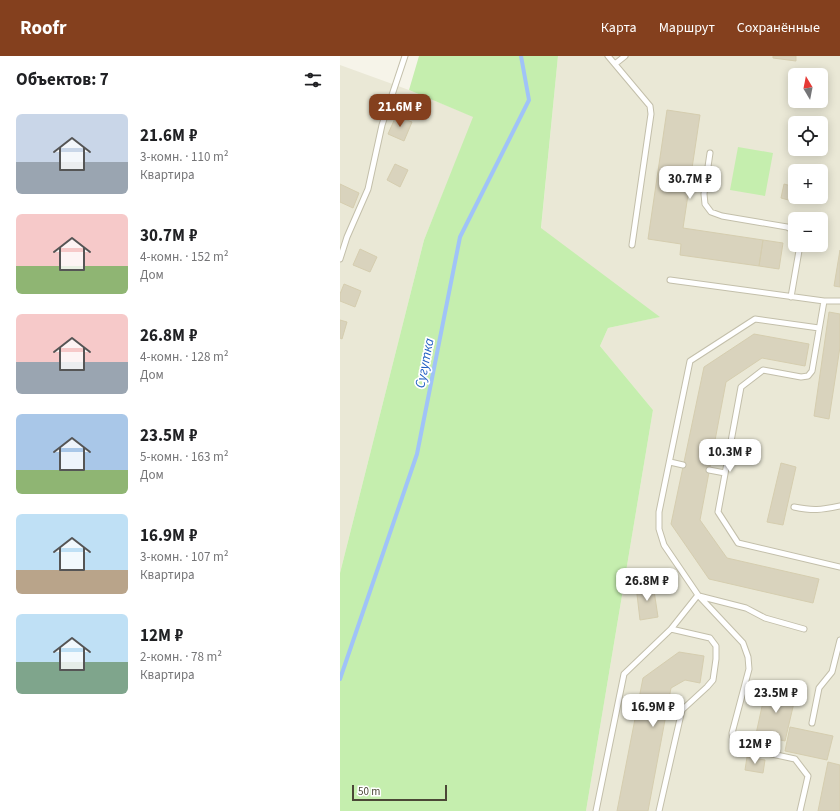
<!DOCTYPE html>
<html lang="ru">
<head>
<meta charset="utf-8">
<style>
  body { margin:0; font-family:"Source Sans 3",sans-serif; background:#f2f2f2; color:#202124; height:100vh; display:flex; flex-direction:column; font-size:15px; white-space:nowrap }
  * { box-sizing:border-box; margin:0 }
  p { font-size:13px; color:#757577 }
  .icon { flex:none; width:22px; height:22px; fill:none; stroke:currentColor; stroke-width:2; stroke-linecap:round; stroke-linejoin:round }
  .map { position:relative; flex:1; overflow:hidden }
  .drawer { display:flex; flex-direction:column; background:#fff; width:340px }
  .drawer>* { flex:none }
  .needle { width:26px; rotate:350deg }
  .tools { position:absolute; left:448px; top:12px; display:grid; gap:8px }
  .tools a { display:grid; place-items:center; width:40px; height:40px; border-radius:6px; background:#fff; box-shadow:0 2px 10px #0003; font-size:20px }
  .scale { position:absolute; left:12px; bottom:10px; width:95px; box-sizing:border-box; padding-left:4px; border:2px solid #4b4736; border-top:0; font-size:11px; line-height:14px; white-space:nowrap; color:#4b4736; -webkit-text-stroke:3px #fff; paint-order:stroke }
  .price { position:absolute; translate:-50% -34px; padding:0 9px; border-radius:8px; background:#fff; color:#222; font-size:13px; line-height:26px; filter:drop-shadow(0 1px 2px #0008) }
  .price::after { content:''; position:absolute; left:50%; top:24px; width:12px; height:9px; margin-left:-6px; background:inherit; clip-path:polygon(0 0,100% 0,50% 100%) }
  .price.current { background:#84401e; color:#fff }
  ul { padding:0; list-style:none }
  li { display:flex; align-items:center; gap:12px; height:100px; padding:0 16px }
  li span { display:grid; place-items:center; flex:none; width:112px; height:80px; border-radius:6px; color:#555 }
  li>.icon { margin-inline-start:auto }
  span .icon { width:48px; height:48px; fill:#fffc; stroke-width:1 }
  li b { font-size:17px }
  h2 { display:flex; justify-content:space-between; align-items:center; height:48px; padding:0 16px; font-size:17px }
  header { display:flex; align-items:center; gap:24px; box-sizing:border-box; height:56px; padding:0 20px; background:#84401e; color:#fff }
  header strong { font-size:19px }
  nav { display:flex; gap:22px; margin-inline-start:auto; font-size:14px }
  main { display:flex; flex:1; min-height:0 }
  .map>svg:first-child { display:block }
  .residential { fill:#eae8d6; fill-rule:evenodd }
  .green { fill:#c5eeae }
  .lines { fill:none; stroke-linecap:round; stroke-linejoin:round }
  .stream { stroke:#a0c3f8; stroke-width:4 }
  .building { fill:#d9d3bd; stroke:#d5cdaf }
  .service-casing { stroke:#c3bfaa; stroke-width:7 }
  .service { stroke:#fff; stroke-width:5 }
  .labels { text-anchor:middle; stroke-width:3.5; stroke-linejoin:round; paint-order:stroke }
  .water-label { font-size:14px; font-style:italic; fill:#2361c3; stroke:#fff }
</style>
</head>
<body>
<header>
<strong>Roofr</strong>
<nav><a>Карта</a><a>Маршрут</a><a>Сохранённые</a></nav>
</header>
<main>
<section class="drawer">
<h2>Объектов: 7<svg class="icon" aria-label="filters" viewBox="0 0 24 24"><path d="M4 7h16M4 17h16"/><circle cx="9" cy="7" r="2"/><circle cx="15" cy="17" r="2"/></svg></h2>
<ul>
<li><span style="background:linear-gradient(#c9d6e8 60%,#9aa5b1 0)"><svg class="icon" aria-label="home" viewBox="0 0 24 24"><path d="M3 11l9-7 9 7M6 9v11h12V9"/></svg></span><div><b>21.6M ₽</b><p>3-комн. · 110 m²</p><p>Квартира</p></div></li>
<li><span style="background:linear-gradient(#f6c9c9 65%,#8fb573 0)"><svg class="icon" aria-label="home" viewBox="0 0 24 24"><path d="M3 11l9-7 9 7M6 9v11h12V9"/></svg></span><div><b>30.7M ₽</b><p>4-комн. · 152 m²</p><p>Дом</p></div></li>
<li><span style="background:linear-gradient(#f6c9c9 60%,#9aa5b1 0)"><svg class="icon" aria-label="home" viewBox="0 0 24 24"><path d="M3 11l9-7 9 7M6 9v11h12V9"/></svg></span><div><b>26.8M ₽</b><p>4-комн. · 128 m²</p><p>Дом</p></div></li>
<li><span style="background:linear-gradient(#a9c7e8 70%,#8fb573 0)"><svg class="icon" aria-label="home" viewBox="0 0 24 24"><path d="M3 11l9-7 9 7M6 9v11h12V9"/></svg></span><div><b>23.5M ₽</b><p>5-комн. · 163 m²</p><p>Дом</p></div></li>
<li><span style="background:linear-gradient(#bfe0f5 70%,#b9a48a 0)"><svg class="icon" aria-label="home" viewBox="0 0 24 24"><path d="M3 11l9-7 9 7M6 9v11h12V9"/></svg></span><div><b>16.9M ₽</b><p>3-комн. · 107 m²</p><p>Квартира</p></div></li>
<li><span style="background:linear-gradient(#bfe0f5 60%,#7fa58c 0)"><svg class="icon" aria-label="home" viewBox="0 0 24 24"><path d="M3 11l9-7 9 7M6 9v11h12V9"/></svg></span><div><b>12M ₽</b><p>2-комн. · 78 m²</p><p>Квартира</p></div></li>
</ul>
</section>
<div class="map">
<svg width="500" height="755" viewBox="0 0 500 755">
  <rect width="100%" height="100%" fill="#f6f4e9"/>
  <!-- residential -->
  <path class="residential" d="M218,0H500V755H246L313,354L260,290L268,272L319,261L201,173ZM455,19H481V45H455ZM455,67H481V93H455ZM455,115H481V141H455ZM455,163H481V189H455Z
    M0,9L69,34L134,61L84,184L0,517Z"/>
  <!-- green -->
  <path class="green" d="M79,0H218L201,172L320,261L268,272L260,290L313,354L246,755H0V517L84,184L133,61L69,34Z
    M398,91L433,97L425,140L390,134Z"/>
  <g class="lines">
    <!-- stream -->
    <path class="stream" d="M0,623L77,398L120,181L189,44L181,0"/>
  </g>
  <!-- building -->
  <path class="building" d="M433,0H456V5L433,2Z
    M327,54L360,59L343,172L423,184L419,210L340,199L341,188L308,183Z
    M56,60L72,66L64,85L48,78Z
    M55,108L68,114L60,131L47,124Z
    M0,128L19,137L13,152L0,146Z
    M444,128L455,131L452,145L441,142Z
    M423,184L443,187L439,213L419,210Z
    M20,193L37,201L30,216L13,209Z
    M500,194V231L494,230Z
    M4,228L21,235L15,251L0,245V238Z
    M489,256L500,258V291L489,363L474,360Z
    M0,264L7,266L2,283L0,282Z
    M414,278L469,288L465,310L422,302L386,326L360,464L387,502L479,523L473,547L369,523L331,468L364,311Z
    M441,407L456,411L443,469L427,466Z
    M313,528L318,561L300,564L296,530Z
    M339,596L364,600L360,627L345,624L331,632L308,755H277L303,622Z
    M426,632L456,638L445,685L416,678Z
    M450,671L493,680L487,704L445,695Z
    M407,701L425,704L423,717L405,714Z
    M488,706L500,709V755H478Z"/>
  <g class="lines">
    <!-- service casing -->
    <g class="service-casing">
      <path id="service" d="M268,0L310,50L311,58L292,189
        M275,8L285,0
        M370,97L364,138L365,148L371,156L382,160L447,171L455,175
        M0,203L7,181L28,133L42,69L65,0
        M330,224L484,245H500
        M451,241L460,189
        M484,245L472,315L468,320L461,321L423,314L401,331L378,456L398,487L500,511
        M330,406L343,409
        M369,414L385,417
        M454,451C474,455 480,454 500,450
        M359,540L406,552L425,562L464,573
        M472,667L479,632L492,616L500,584
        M256,755L284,618L331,573L358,539
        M319,755L342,654L367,631L373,624L376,603V590L370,582L331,573
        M460,755L468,720L455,703L399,691L393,686L392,677L409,613L408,601L403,587L358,539L324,489L319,473V456L350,305L415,263L479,272"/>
    </g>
    <!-- service -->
    <use href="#service" class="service"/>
  </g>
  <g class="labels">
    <!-- water labels -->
    <g class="water-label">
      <text transform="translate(84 307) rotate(-79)" y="5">Сугутка</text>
    </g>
  </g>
</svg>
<div class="tools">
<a><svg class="needle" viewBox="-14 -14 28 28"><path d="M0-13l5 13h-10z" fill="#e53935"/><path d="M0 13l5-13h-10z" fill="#757577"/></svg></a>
<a><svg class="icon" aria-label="locate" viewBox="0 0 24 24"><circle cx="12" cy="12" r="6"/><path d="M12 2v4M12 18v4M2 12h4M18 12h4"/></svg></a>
<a>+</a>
<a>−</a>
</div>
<div class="scale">50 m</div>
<b class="price current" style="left:60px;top:72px">21.6M ₽</b>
<b class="price" style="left:350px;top:144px">30.7M ₽</b>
<b class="price" style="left:390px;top:417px">10.3M ₽</b>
<b class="price" style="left:307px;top:546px">26.8M ₽</b>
<b class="price" style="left:436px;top:658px">23.5M ₽</b>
<b class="price" style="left:313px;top:672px">16.9M ₽</b>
<b class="price" style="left:415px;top:709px">12M ₽</b>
</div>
</main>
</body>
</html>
